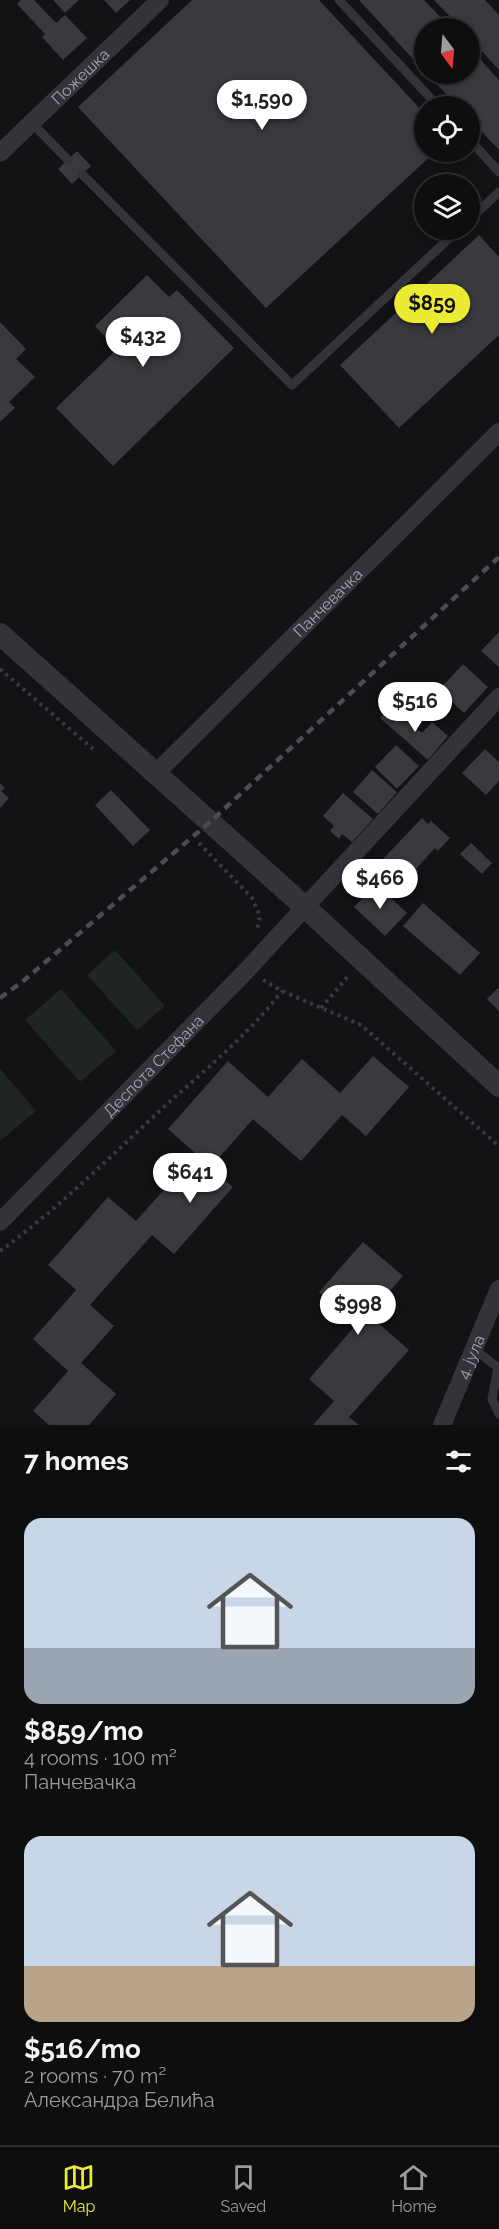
<!DOCTYPE html>
<html lang="en">
<head>
<meta charset="utf-8">
<style>
  body { margin:0; font-family:Raleway,sans-serif; background:#171718; color:#f1f3f6; height:100vh; display:flex; flex-direction:column; font-size:22px; white-space:nowrap }
  * { box-sizing:border-box; margin:0 }
  p { font-size:20px; color:#9b9c9e }
  .icon { flex:none; width:33px; height:33px; fill:none; stroke:currentColor; stroke-width:2; stroke-linecap:round; stroke-linejoin:round }
  .map { position:relative; height:1425px; overflow:hidden }
  .sheet { display:flex; flex-direction:column; background:#0e0e0f; flex:1 }
  .sheet>* { flex:none }
  .needle { width:39px; rotate:164deg }
  .fabs { position:absolute; left:414px; top:18px; display:grid; gap:12px }
  .fabs a { display:grid; place-items:center; width:66px; height:66px; border-radius:50%; background:#0e0e0f; box-shadow:0 3px 9px #0003,0 0 0 2px #2e2e2f; font-size:30px }
  .price { position:absolute; translate:-50% -51px; padding:0 14px; border-radius:21px; background:#fff; color:#222; font-size:20px; line-height:39px; filter:drop-shadow(0 2px 3px #0008) }
  .price::after { content:''; position:absolute; left:50%; top:36px; width:18px; height:14px; margin-left:-9px; background:inherit; clip-path:polygon(0 0,100% 0,50% 100%) }
  .price.current { background:#ebeb33; color:#111 }
  ul { padding:0; list-style:none }
  li { display:grid; align-content:center; gap:12px; height:318px; padding:0 24px }
  li span { display:grid; place-items:center; height:186px; border-radius:18px; color:#555 }
  li>.icon { margin-inline-start:auto }
  span .icon { width:108px; height:108px; fill:#fffc; stroke-width:1 }
  li b { font-size:26px }
  h2 { display:flex; justify-content:space-between; align-items:center; height:72px; padding:0 24px; font-size:26px }
  .dock { display:flex; justify-content:space-around; align-items:center; height:84px; border-top:2px solid #2e2e2f; background:#0e0e0f; font-size:16px; color:#9b9c9e }
  .dock a { display:grid; justify-items:center; gap:3px }
  .dock .current { color:#ebeb33 }
  .map>svg:first-child { display:block }
  .green { fill:#1f2622 }
  .building { fill:#3a393e }
  .lines { fill:none; stroke-linecap:round; stroke-linejoin:round }
  .path { stroke:#3a3940; stroke-width:4; stroke-dasharray:3 4.5; stroke-linecap:butt }
  .service { stroke:#343339; stroke-width:9 }
  .minor { stroke:#343339; stroke-width:18 }
  .tertiary { stroke:#343339; stroke-width:22 }
  .rail { stroke:#4d4c54; stroke-width:4.5; stroke-dasharray:8 6; stroke-linecap:butt }
  .labels { text-anchor:middle; stroke-width:4.5; stroke-linejoin:round; paint-order:stroke }
  .street-label { font-size:16px; fill:#a5a4b4; stroke:#0e0d0f }
</style>
</head>
<body>
<div class="map">
<svg width="499" height="1425" viewBox="0 0 499 1425">
  <rect width="100%" height="100%" fill="#131214"/>
  <!-- green -->
  <path class="green" d="M115,950L165,1006L137,1030L87,975Z
    M61,989L116,1051L80,1082L25,1020Z
    M0,1069L36,1111L0,1141Z"/>
  <!-- building -->
  <path class="building" d="M21,0H34L56,23L65,15L87,38L63,60L42,37L45,34L17,4Z
    M53,0H79L65,13Z
    M104,0H130L116,13Z
    M192,0H319L424,113V152H435L266,308L78,107Z
    M359,0H424L451,28H424V71Z
    M434,0H485L499,15V70L470,38V28H461Z
    M470,48L499,80V150L470,119V106H458L427,74H470Z
    M77,151L91,166L72,184L58,169Z
    M479,235L499,257V335L399,428L340,365Z
    M147,275L169,297L177,290L234,348L113,466L56,408L117,349L95,326Z
    M0,322L26,349L16,359L35,377L9,402L15,408L0,422Z
    M499,632V667L481,651Z
    M463,664L488,687L464,713L439,690Z
    M391,706L422,733L432,722L448,736L428,760L380,718Z
    M396,745L419,766L397,789L375,767Z
    M485,749L499,762V781L486,795L462,773Z
    M372,770L397,792L378,814L353,792Z
    M0,783L5,788L1,791L9,798L0,808Z
    M111,790L150,830L133,846L95,805Z
    M343,793L373,819L352,842L342,834L339,839L330,831L334,826L323,816Z
    M422,818L428,824L431,821L450,838L438,851L435,848L416,869L418,871L403,887L386,870L389,867L382,860Z
    M471,843L492,863L482,874L460,854Z
    M376,884L407,913L385,936L354,907Z
    M423,903L480,953L460,975L403,926Z
    M499,987V1011L487,999Z
    M373,1056L409,1087L366,1136L342,1115L301,1161L253,1119L210,1168L233,1187L174,1254L152,1235L90,1305L114,1326L81,1363L116,1394L89,1425H49L33,1411L68,1371L33,1339L76,1290L48,1265L108,1197L136,1221L196,1154L168,1129L228,1061L268,1097L302,1059L340,1093Z
    M363,1242L403,1276L369,1315L409,1350L349,1417L359,1425H313L334,1401L309,1379L356,1325L319,1292Z"/>
  <g class="lines">
    <!-- path -->
    <path class="path" d="M0,669L93,749
      M199,843L252,898L260,916L257,929
      M263,980L282,991L361,1025L499,1146
      M321,1008L350,974
      M0,1251C59,1208 111,1156 165,1106C205,1070 249,1034 282,991"/>
    <!-- service -->
    <path class="service" d="M339,0L438,106
      M31,122L68,160
      M470,140L499,172
      M82,174L292,385L458,230
      M470,219L499,192
      M475,1350L499,1368
      M498,1367L492,1399L499,1414"/>
    <!-- minor -->
    <g class="minor">
      <path id="s1" d="M0,153L160,0"/>
      <path id="s2" d="M156,773L499,432"/>
      <path id="s3" d="M0,1222L246,971L499,697"/>
      <path id="s4" d="M442,1425L499,1289"/>
    </g>
    <!-- tertiary -->
    <path class="tertiary" d="M0,634L306,908L499,1086"/>
    <!-- rail -->
    <path class="rail" d="M0,998L22,982L210,822L499,557"/>
  </g>
  <g class="labels">
    <!-- street labels -->
    <g class="street-label">
      <text dy="6" stroke="none"><textPath href="#s1" startOffset="111">Пожешка</textPath></text>
      <text dy="6" stroke="none"><textPath href="#s2" startOffset="242">Панчевачка</textPath></text>
      <text dy="6" stroke="none"><textPath href="#s3" startOffset="219">Деспота Стефана</textPath></text>
      <text dy="6" stroke="none"><textPath href="#s4" startOffset="74">4. јула</textPath></text>
    </g>
  </g>
</svg>
<div class="fabs">
<a><svg class="needle" viewBox="-14 -14 28 28"><path d="M0-13l5 13h-10z" fill="#e53935"/><path d="M0 13l5-13h-10z" fill="#9b9c9e"/></svg></a>
<a><svg class="icon" aria-label="locate" viewBox="0 0 24 24"><circle cx="12" cy="12" r="6"/><path d="M12 2v4M12 18v4M2 12h4M18 12h4"/></svg></a>
<a><svg class="icon" aria-label="layers" viewBox="0 0 24 24"><path d="M12 4l9 5-9 5-9-5zM3 14l9 5 9-5"/></svg></a>
</div>
<b class="price" style="left:262px;top:131px">$1,590</b>
<b class="price current" style="left:432px;top:335px">$859</b>
<b class="price" style="left:143px;top:368px">$432</b>
<b class="price" style="left:415px;top:733px">$516</b>
<b class="price" style="left:380px;top:910px">$466</b>
<b class="price" style="left:190px;top:1204px">$641</b>
<b class="price" style="left:358px;top:1336px">$998</b>
</div>
<section class="sheet">
<h2>7 homes<svg class="icon" aria-label="filters" viewBox="0 0 24 24"><path d="M4 7h16M4 17h16"/><circle cx="9" cy="7" r="2"/><circle cx="15" cy="17" r="2"/></svg></h2>
<ul>
<li><span style="background:linear-gradient(#c9d6e8 70%,#9aa5b1 0)"><svg class="icon" aria-label="home" viewBox="0 0 24 24"><path d="M3 11l9-7 9 7M6 9v11h12V9"/></svg></span><div><b>$859/mo</b><p>4 rooms · 100 m²</p><p>Панчевачка</p></div></li>
<li><span style="background:linear-gradient(#c9d6e8 70%,#b9a48a 0)"><svg class="icon" aria-label="home" viewBox="0 0 24 24"><path d="M3 11l9-7 9 7M6 9v11h12V9"/></svg></span><div><b>$516/mo</b><p>2 rooms · 70 m²</p><p>Александра Белића</p></div></li>
</ul>
</section>
<nav class="dock">
<a class="current"><svg class="icon" aria-label="map" viewBox="0 0 24 24"><path d="M3 6l6-2 6 2 6-2v14l-6 2-6-2-6 2zM9 4v14M15 6v14"/></svg>Map</a>
<a><svg class="icon" aria-label="saved" viewBox="0 0 24 24"><path d="M7 4h10v16l-5-4-5 4z"/></svg>Saved</a>
<a><svg class="icon" aria-label="home" viewBox="0 0 24 24"><path d="M3 11l9-7 9 7M6 9v11h12V9"/></svg>Home</a>
</nav>
</body>
</html>
